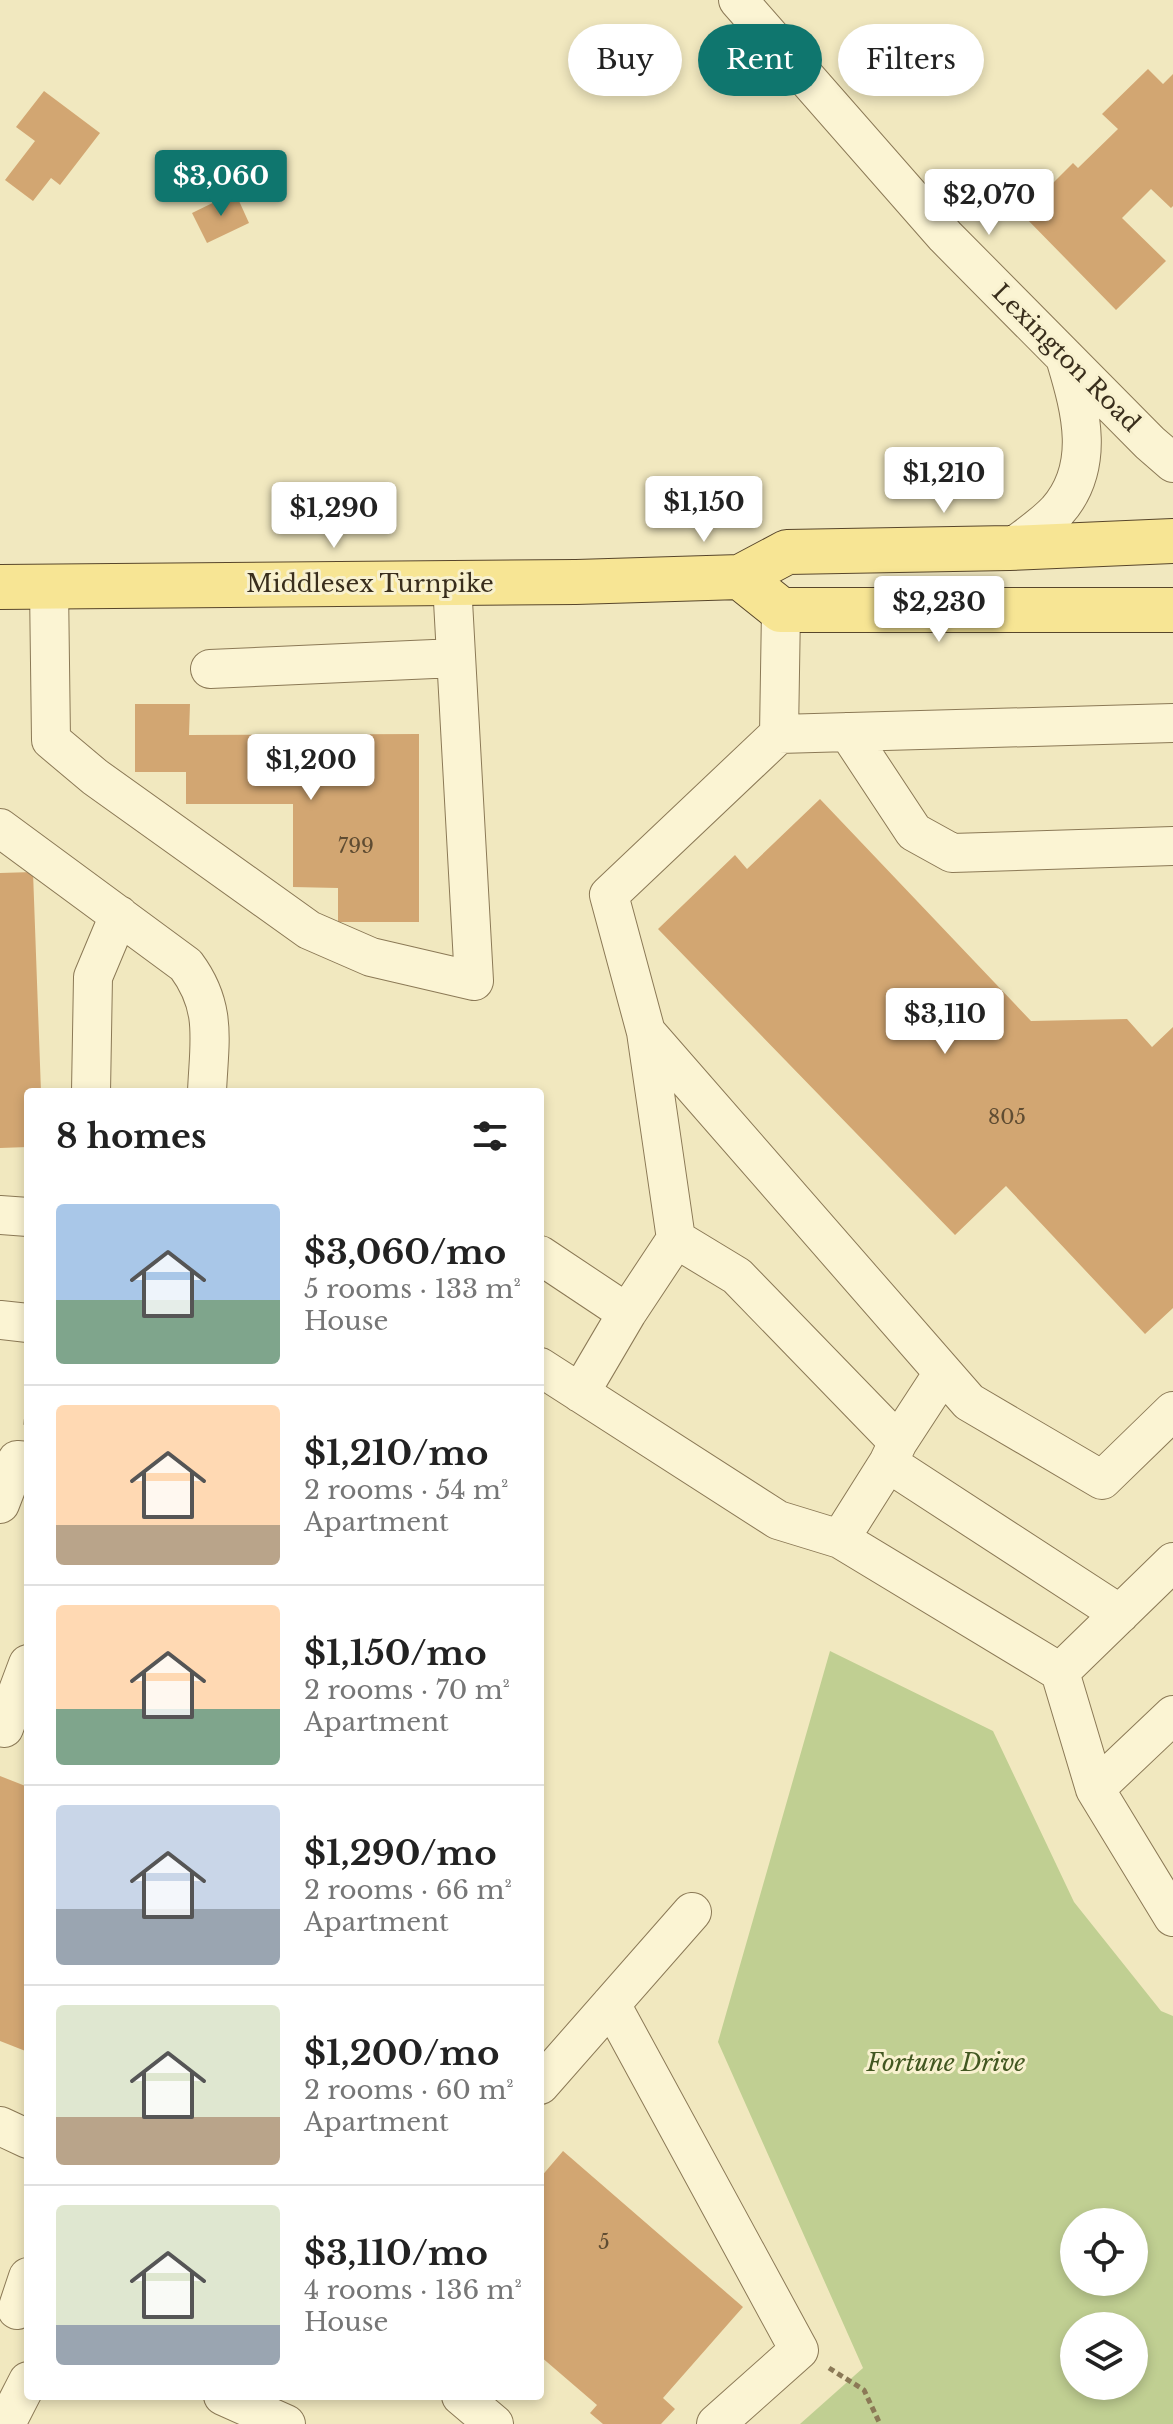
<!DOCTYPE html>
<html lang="en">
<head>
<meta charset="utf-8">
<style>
  body { margin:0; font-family:"Libre Baskerville",serif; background:#f6f6f6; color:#222; height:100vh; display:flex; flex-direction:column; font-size:30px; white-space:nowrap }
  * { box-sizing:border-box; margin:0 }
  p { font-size:26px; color:#767676 }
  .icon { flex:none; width:44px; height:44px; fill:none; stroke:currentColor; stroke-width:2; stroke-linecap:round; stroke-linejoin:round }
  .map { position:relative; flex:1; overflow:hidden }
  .side { position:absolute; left:24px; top:1088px; width:520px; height:1312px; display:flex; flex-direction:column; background:#fff; border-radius:8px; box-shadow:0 4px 12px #0003 }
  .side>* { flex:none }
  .top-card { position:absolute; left:568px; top:24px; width:484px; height:72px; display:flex; gap:16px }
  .tools { position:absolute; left:1060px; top:2208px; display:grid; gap:16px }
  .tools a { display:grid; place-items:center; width:88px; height:88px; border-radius:50%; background:#fff; box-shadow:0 4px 12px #0003; font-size:40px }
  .price { position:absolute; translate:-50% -68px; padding:0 18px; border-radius:8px; background:#fff; color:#222; font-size:26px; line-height:52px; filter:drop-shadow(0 2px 4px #0008) }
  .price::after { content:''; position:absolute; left:50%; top:48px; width:24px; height:18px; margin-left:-12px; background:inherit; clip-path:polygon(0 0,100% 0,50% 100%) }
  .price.selected { background:#0f766e; color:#fff }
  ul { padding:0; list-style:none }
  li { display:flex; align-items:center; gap:24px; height:200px; padding:0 32px }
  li+li { border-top:2px solid #e0e0e0 }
  li span { display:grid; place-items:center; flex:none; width:224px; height:160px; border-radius:8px; color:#555 }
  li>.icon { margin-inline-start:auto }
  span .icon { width:96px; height:96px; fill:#fffc; stroke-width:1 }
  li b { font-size:34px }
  h2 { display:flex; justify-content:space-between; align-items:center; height:96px; padding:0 32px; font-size:34px }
  .tag { padding:0 28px; border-radius:36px; background:#fff; box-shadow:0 4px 12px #0003; font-size:28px; line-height:72px }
  .tag.selected { background:#0f766e; color:#fff }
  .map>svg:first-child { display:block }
  .green { fill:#c0cf92; fill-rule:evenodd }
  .building { fill:#d2a672 }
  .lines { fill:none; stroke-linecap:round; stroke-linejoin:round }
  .minor-casing { stroke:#8b7956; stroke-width:40 }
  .major-casing { stroke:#58462b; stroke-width:46 }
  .path { stroke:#8b7956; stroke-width:5; stroke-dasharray:6 4; stroke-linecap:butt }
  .minor { stroke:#fbf4d3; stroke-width:38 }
  .major { stroke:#f7e594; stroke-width:44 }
  .labels { text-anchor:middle; stroke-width:6; stroke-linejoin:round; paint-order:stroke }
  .number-label { font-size:20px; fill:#5f4c32 }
  .street-label { font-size:24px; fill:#392e1c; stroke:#f8f1cf }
  .park-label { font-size:24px; font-style:italic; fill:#425721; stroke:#f8f1cf }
</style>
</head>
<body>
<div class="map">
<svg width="1173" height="2424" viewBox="0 0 1173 2424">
  <rect width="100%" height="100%" fill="#f1e8bf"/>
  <!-- green -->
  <path class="green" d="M830,1651L993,1731L1074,1902L1161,2011L1173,2016V2424H800L863,2368L718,2042ZM1074,2222H1134V2282H1074ZM1074,2326H1134V2386H1074Z"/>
  <!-- building -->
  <path class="building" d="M1148,69L1163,84L1173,74V206L1171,208L1151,189L1122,218L1166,261L1116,310L1022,214L1073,163L1078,168L1118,129L1102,114Z
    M44,91L100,133L60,185L51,178L33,201L5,180L35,141L16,127Z
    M235,192L249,223L207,243L192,213Z
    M135,704H190L189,735L419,734V922H338V888L293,887V804H186V772H135Z
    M820,799L1031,1021L1127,1019L1152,1047L1173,1027V1308L1145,1334L1006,1186L955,1235L658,929L735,855L747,869Z
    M33,872L41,1092H28V1147L0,1148V873Z
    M0,1776L28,1787V2052L0,2041Z
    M563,2151L743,2307L663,2398L675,2409L661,2424H603L590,2413L597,2405L540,2356V2178Z"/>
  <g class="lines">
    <!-- minor casing -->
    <g class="minor-casing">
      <path id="minor" d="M738,0L945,236L1150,443L1173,463
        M1013,547C1027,536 1044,525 1057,511C1096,467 1081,411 1066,361
        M49,587L51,740L95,777L309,930L371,957L474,981L452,583
        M210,669L456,658
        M848,732L914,832L952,853L1173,846
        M779,734L781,610
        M0,828L186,965C218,1008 209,1042 207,1092
        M646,1032L609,895L779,734L1173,723
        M91,1092L93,977L119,915
        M0,1215L28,1217
        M676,1239L737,1276L898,1442
        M540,1255L627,1313L676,1239L646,1032L969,1402L1102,1480L1173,1411
        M0,1320L28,1323
        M540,1367L778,1520L840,1539L1060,1672L1173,1562
        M580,1393L627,1313
        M888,1463L898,1442L943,1373
        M0,1504L17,1460L28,1461
        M840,1539L888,1463L1120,1614
        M1060,1672L1095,1789
        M1173,1715L1095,1789L1173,1917
        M4,1728L28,1664
        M611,2004L799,2350L716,2424
        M540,2085L692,1912
        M0,2126L28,2139
        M17,2310L28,2277
        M223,2396L286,2424
        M461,2396L494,2424
        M6,2424L28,2381"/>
    </g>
    <!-- major casing -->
    <g class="major-casing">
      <path id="major" d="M740,577L781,610H1173
        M0,587L576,582L740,577L787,552L1009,548L1173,541"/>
    </g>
    <!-- path -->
    <path class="path" d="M26,1425L28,1395
      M829,2368L864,2390L880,2424"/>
    <!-- minor -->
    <use href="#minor" class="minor"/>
    <!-- major -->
    <use href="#major" class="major"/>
  </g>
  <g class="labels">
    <!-- number labels -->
    <g class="number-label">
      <text x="356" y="853">799</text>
      <text x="1007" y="1124">805</text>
      <text x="604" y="2249">5</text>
    </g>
    <!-- street labels -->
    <g class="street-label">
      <text transform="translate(1066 358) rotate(45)" y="8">Lexington Road</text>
      <text x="370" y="592">Middlesex Turnpike</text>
    </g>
    <!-- park labels -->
    <g class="park-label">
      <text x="946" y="2071">Fortune Drive</text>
    </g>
  </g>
</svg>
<div class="tools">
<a><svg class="icon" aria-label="locate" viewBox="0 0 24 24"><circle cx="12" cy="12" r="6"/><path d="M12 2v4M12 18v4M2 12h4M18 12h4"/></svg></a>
<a><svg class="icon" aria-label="layers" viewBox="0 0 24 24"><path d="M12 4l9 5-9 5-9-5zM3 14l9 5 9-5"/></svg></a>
</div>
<b class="price selected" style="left:221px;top:218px">$3,060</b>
<b class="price" style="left:989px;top:237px">$2,070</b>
<b class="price" style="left:944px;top:515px">$1,210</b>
<b class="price" style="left:704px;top:544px">$1,150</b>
<b class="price" style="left:334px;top:550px">$1,290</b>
<b class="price" style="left:939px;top:644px">$2,230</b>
<b class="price" style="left:311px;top:802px">$1,200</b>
<b class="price" style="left:945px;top:1056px">$3,110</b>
<div class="top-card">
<a class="tag">Buy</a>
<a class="tag selected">Rent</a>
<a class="tag">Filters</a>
</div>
<section class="side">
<h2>8 homes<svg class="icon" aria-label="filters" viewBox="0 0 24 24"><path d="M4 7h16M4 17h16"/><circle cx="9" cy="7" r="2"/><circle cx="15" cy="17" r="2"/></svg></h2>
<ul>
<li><span style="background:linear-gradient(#a9c7e8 60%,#7fa58c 0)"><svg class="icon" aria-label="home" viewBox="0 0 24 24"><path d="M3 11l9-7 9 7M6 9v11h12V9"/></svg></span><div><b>$3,060/mo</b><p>5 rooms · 133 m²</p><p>House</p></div></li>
<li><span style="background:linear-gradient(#ffd9b3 75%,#b9a48a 0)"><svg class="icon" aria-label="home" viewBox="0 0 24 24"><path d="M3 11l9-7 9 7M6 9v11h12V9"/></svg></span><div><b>$1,210/mo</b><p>2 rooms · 54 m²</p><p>Apartment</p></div></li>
<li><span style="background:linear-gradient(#ffd9b3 65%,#7fa58c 0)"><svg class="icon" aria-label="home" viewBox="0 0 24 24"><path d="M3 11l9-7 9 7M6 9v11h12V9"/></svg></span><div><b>$1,150/mo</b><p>2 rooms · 70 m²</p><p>Apartment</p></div></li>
<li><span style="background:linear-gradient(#c9d6e8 65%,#9aa5b1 0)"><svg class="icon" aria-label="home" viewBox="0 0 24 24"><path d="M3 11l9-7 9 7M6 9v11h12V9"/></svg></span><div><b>$1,290/mo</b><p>2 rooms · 66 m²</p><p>Apartment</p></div></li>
<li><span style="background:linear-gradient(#dfe7d0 70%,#b9a48a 0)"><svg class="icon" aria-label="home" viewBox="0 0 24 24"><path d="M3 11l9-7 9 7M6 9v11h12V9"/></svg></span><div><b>$1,200/mo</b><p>2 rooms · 60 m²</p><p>Apartment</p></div></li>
<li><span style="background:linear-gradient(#dfe7d0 75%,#9aa5b1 0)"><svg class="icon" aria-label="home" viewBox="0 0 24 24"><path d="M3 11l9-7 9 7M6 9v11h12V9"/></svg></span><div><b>$3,110/mo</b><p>4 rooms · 136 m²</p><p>House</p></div></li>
</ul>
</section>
</div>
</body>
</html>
